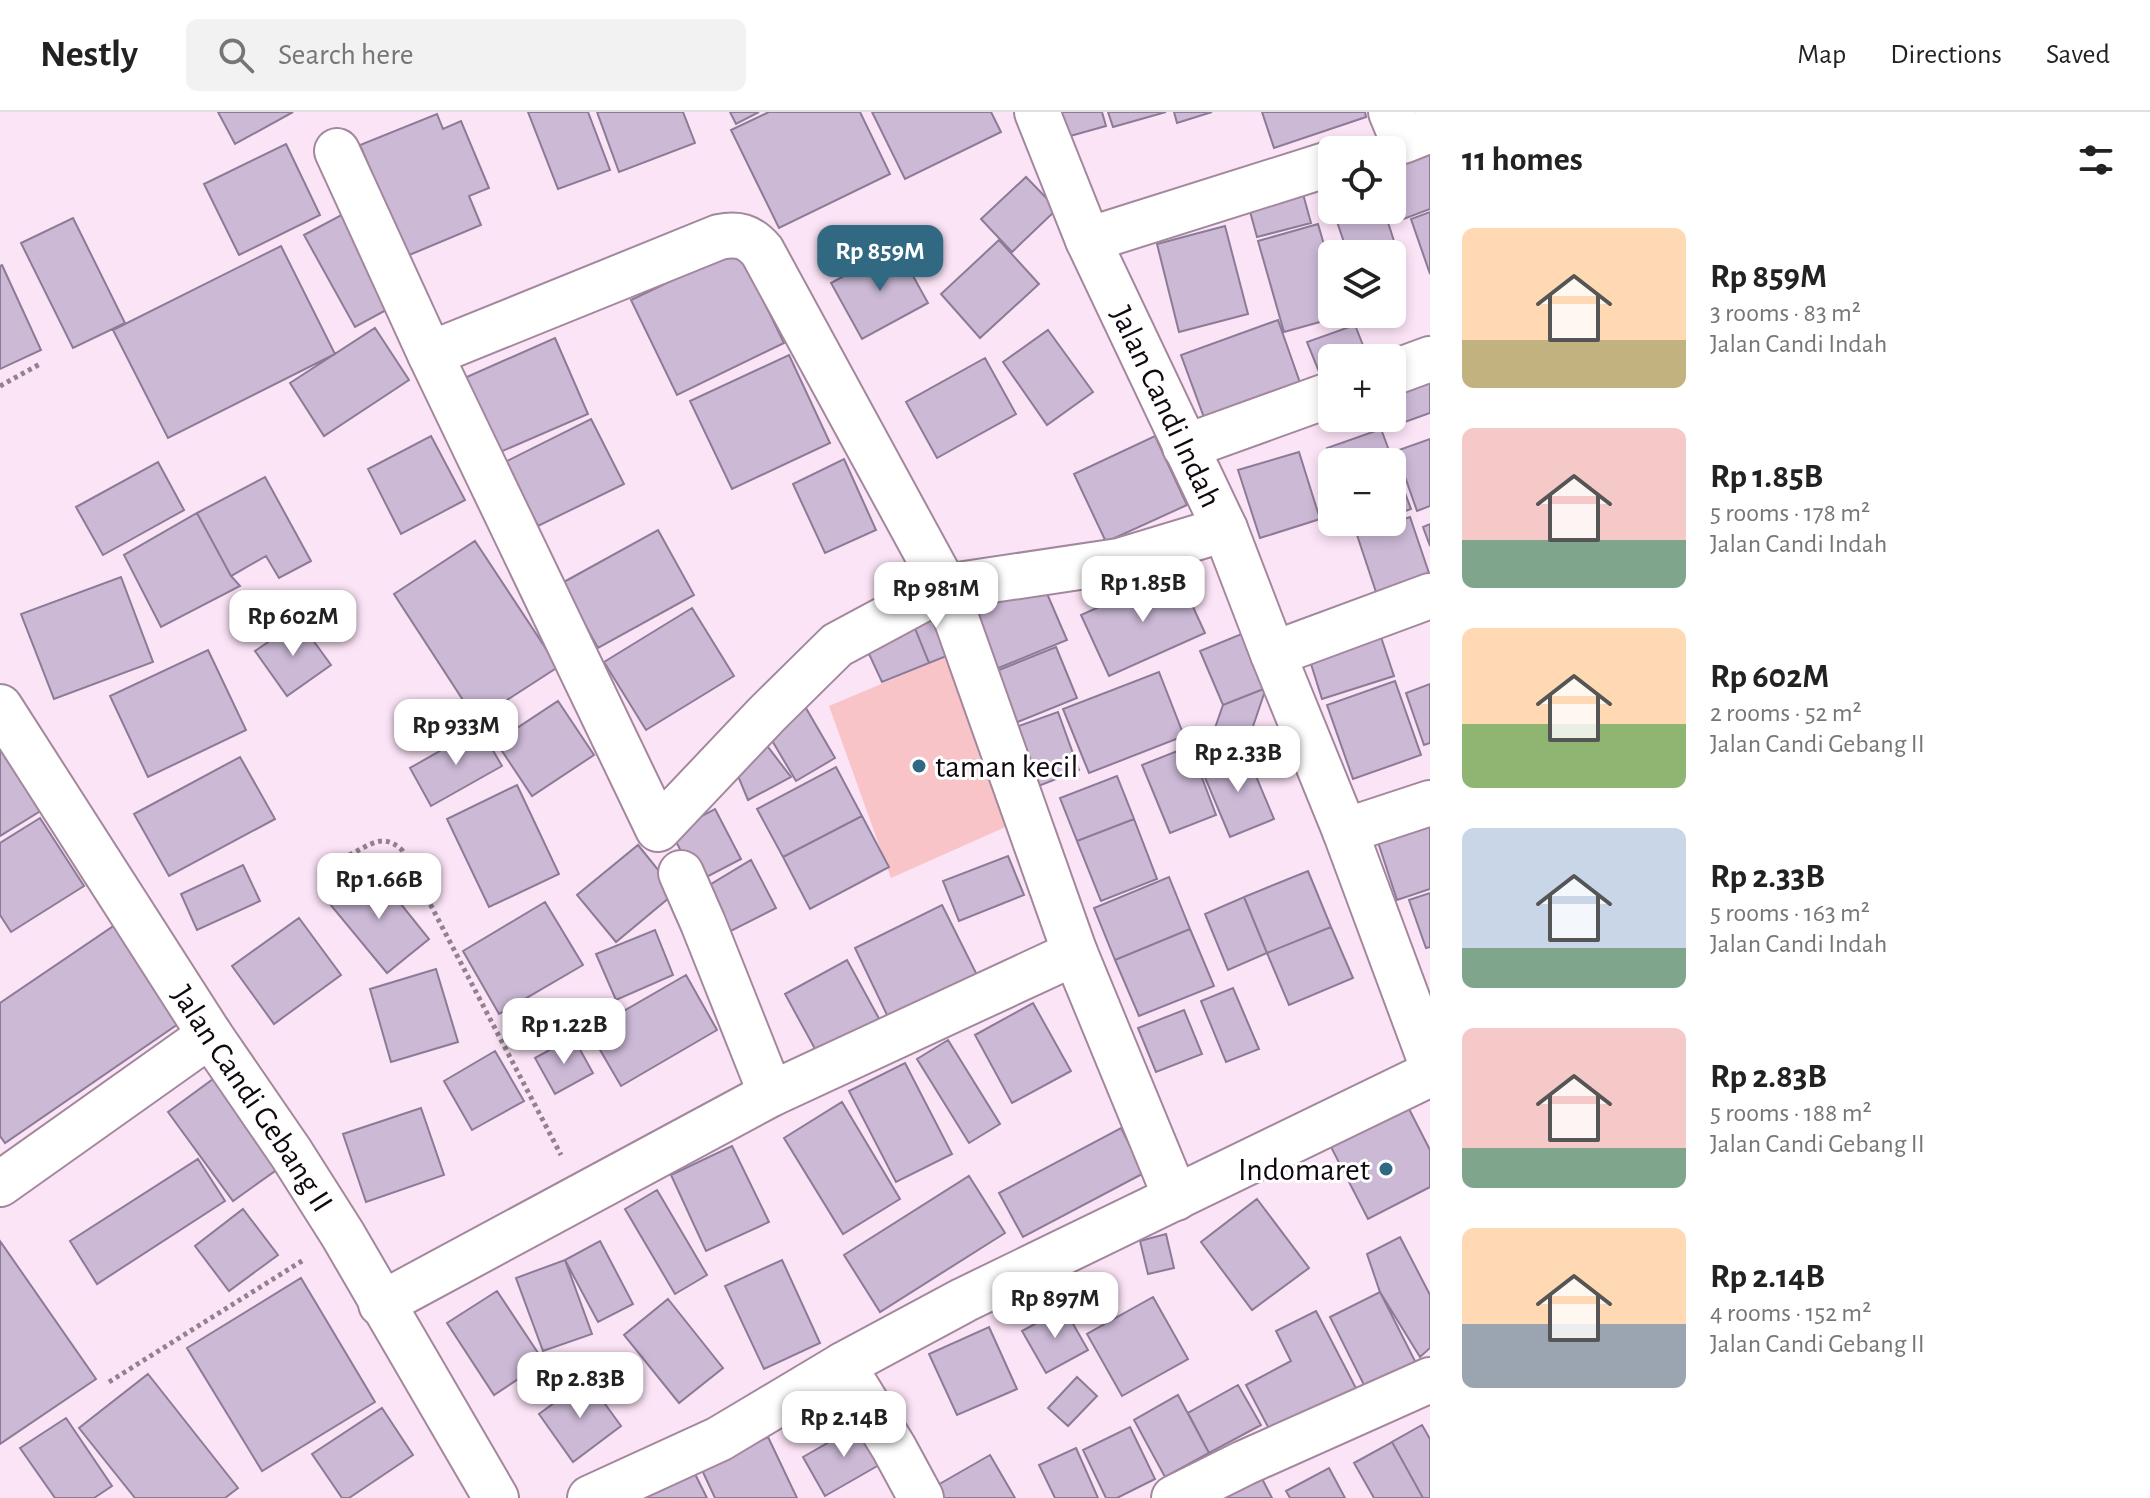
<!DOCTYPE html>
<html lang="en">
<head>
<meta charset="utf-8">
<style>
  body { margin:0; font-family:"Alegreya Sans",sans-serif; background:#f2f2f2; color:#222; height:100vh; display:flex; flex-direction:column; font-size:30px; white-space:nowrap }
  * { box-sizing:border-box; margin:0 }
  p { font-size:26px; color:#767676 }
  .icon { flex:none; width:44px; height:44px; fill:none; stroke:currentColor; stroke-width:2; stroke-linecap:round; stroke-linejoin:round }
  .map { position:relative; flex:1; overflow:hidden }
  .sheet { display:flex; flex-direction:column; background:#fff; width:720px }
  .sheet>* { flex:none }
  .tools { position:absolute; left:1318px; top:24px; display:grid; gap:16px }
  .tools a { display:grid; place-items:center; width:88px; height:88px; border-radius:12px; background:#fff; box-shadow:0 4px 12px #0003; font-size:40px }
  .price { position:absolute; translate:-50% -68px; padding:0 18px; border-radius:16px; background:#fff; color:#222; font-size:26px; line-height:52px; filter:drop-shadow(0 2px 4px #0008) }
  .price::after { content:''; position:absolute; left:50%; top:48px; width:24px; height:18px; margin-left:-12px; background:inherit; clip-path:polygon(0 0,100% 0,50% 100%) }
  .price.current { background:#316983; color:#fff }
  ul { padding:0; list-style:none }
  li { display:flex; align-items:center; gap:24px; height:200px; padding:0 32px }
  li span { display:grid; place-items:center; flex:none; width:224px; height:160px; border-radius:12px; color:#555 }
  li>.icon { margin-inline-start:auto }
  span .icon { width:96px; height:96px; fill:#fffc; stroke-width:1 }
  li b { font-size:34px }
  h2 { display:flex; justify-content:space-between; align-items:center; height:96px; padding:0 32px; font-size:34px }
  header { display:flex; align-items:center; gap:48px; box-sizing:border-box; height:112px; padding:0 40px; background:#fff; border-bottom:2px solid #e0e0e0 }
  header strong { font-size:38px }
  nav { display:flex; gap:44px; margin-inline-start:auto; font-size:28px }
  .search { width:560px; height:72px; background:#f2f2f2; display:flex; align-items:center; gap:20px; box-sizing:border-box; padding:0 28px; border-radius:12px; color:#767676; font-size:30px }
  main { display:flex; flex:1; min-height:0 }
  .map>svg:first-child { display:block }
  .green { fill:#f8c4c8 }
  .building { fill:#cbb9d6; stroke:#8c7b96; stroke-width:2 }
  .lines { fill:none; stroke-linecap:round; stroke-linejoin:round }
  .street-casing { stroke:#a3889d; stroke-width:48 }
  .secondary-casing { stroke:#a3889d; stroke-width:48 }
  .path { stroke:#92818e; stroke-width:5; stroke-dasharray:4 4; stroke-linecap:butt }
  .street { stroke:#fff; stroke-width:44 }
  .secondary { stroke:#fff; stroke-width:44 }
  .poi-dot { fill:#316983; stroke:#fff; stroke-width:3 }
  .labels { text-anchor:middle; stroke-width:6; stroke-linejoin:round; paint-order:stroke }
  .street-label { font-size:32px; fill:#120910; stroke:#fff }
  .poi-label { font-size:32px; fill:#120910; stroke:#fff; text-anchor:start }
</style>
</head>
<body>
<header>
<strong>Nestly</strong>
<div class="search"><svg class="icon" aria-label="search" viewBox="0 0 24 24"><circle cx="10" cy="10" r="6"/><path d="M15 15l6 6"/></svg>Search here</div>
<nav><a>Map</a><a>Directions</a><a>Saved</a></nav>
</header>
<main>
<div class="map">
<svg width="1430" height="1386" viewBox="0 0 1430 1386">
  <rect width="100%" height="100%" fill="#fce4f7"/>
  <!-- green -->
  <path class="green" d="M945,545L1010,713L891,766L829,594Z"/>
  <!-- building -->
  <path class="building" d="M218,0H293L235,32Z
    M528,0H588L610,58L558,77Z
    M597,0H683L695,31L619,60Z
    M730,0H759L736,12Z
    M769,0H860L890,62L779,116L731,18Z
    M872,0H991L1001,20L905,67Z
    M1055,0H1102L1106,14L1063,26Z
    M1108,0H1166L1113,15Z
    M1174,0H1212L1177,11Z
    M1262,0H1365L1366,5L1274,36Z
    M437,2L443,17L461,9L489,76L469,84L481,113L407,144L360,33Z
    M1430,29V97L1401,108L1392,83V43Z
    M286,32L320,103L239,143L204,72Z
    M1026,65L1057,97L1012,140L981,107Z
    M1300,71L1311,111L1257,125L1246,85Z
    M1333,98H1384L1403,157L1392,160V142H1348Z
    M347,100L399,191L355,215L304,123Z
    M1430,100V162L1411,107Z
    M73,106L125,211L73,236L21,131Z
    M1318,112L1332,160V202L1345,203L1284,220L1258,129Z
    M1225,114L1248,202L1179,220L1157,132Z
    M999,128L1039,172L980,226L941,182Z
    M281,134L335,242L168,326L113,218Z
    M897,135L928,191L862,227L831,171Z
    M738,137L784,231L677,283L631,188Z
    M2,153L41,238L0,257V154Z
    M1278,208L1305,285L1209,319L1181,243Z
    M1355,213L1368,246H1332V275L1326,277L1307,230Z
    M375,216L409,268L324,324L290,271Z
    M1048,218L1093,280L1047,313L1003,250Z
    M555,226L588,302L484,347L451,272Z
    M789,243L830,331L732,377L690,289Z
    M985,246L1016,302L937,346L906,290Z
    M1430,262V301L1402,311L1392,281Z
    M591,307L624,372L538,414L505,350Z
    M1381,317L1411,397L1392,404V350H1332L1327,336Z
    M431,324L465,388L401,422L368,357Z
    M1155,324L1187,393L1106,430L1074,362Z
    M1430,327V394L1417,399L1396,339Z
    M1299,340L1320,407L1260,426L1238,358Z
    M844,347L876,418L825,441L793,372Z
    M158,350L184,398L103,443L76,395Z
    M265,365L311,449L279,466L266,444L231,464L197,401Z
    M197,401L231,464L240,474L161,515L124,443Z
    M1410,405L1430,464L1377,483L1357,423Z
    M1354,410H1375L1356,417Z
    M1430,412V434L1423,415Z
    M658,418L694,483L598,536L562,471Z
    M475,429L558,555L476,608L394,482Z
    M1177,460L1205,521L1109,564L1081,503Z
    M121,465L153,550L54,587L21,502Z
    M1042,470L1067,528L986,561L958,494Z
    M943,486L964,537L929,551L908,499Z
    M692,496L734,564L646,618L604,550Z
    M908,499L929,551L882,570L862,527Z
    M299,509L331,553L287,584L255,539Z
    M1376,510L1394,564L1322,587L1305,533Z
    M1244,521L1266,576L1223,593L1200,539Z
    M1056,535L1077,586L1015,611L994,560Z
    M208,538L246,618L148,665L110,584Z
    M1159,560L1184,624L1089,661L1063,597Z
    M1395,569L1421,643L1353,667L1327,593Z
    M1430,572V631L1424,633L1406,581Z
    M1266,576L1245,638L1201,656L1223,593Z
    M558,589L594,643L532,684L496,630Z
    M803,591L835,646L796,669L764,615Z
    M1058,600L1079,658L1021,681L999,621Z
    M480,616L502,654L431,694L410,656Z
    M0,618L47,695L0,724Z
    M758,622L791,665L748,688L731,647Z
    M1190,634L1216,703L1170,721L1142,653Z
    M1245,638L1274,707L1230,725L1201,656Z
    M240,645L275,707L169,764L134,702Z
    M836,655L862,704L783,745L757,697Z
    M1117,664L1134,707L1077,729L1060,686Z
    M517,673L559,762L489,795L447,707Z
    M715,697L741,747L697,770L671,720Z
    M862,704L889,755L810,797L783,745Z
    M40,706L84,774L11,820L0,803V731Z
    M1430,706V777L1397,788L1375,721Z
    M1134,707L1157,767L1101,789L1077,729Z
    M638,733L676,780L616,830L577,783Z
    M1008,744L1024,783L959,809L943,769Z
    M751,748L776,796L713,828L693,783Z
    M243,753L260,789L197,818L181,782Z
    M372,756L429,827L387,861L329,791Z
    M1308,759L1331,815L1267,841L1244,785Z
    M1169,765L1190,817L1115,848L1094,796Z
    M1430,781V835L1426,836L1409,788Z
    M1244,785L1267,841L1228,858L1205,802Z
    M545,790L583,853L499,902L463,839Z
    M942,793L977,863L889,907L855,836Z
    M299,806L341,863L274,912L232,854Z
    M115,813L181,910L5,1031L0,1024V891Z
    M1331,815L1353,866L1289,893L1267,841Z
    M1190,817L1214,874L1139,904L1115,848Z
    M655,818L673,863L616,888L596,842Z
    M847,848L882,912L820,946L785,882Z
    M436,857L458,930L391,950L370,877Z
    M686,863L717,918L621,974L589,919Z
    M1233,876L1259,937L1226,950L1201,889Z
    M1033,891L1071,959L1012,991L975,923Z
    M1184,898L1202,942L1156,960L1138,916Z
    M573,925L593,961L555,982L535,946Z
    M948,928L1000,1012L969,1031L917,947Z
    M495,939L524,989L472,1018L444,969Z
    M905,951L952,1042L896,1070L849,979Z
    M220,962L285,1052L233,1089L168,1000Z
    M842,990L900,1087L843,1122L784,1026Z
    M1408,995L1430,1038V1075L1368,1107L1331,1035Z
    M421,996L444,1063L366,1090L343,1022Z
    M1121,1016L1144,1061L1023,1125L999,1081Z
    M732,1034L769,1110L706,1139L671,1063Z
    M198,1047L225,1089L97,1172L70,1129Z
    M969,1064L1005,1121L880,1200L844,1143Z
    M657,1078L707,1163L675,1182L625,1097Z
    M1257,1087L1309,1156L1252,1198L1201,1130Z
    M243,1097L278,1143L229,1179L195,1134Z
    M1166,1122L1174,1156L1148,1162L1140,1129Z
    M1400,1125L1430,1183V1236L1420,1245L1380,1180L1367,1142Z
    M0,1129L96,1267L0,1332Z
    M600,1129L633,1192L598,1210L565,1148Z
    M565,1148L592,1222L543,1239L516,1166Z
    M782,1148L820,1231L764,1257L725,1174Z
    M301,1166L375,1290L262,1359L187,1236Z
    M497,1179L544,1250L494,1283L447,1211Z
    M1380,1180L1418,1255L1368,1281L1330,1205Z
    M1153,1185L1188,1247L1122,1284L1087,1222Z
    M668,1187L723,1256L679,1291L624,1223Z
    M1064,1196L1088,1238L1046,1261L1022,1219Z
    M1316,1199L1360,1284L1275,1328L1246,1273L1291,1249L1276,1219Z
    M989,1215L1017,1277L957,1303L929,1242Z
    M148,1262L238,1376L225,1386H135L79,1316Z
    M1077,1265L1097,1284L1068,1314L1048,1296Z
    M587,1267L621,1314L573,1350L539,1302Z
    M1238,1273L1261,1313L1209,1341L1188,1301Z
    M1178,1283L1209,1341L1165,1365L1134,1308Z
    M382,1296L413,1343L349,1386H342L312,1342Z
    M66,1306L112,1374L94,1386H55L20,1336Z
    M864,1310L886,1349L825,1384L803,1345Z
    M1422,1313L1430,1327V1386H1423L1392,1330Z
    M1130,1315L1155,1367L1117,1386H1106L1083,1338Z
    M768,1325L797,1386H715L701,1356Z
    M1392,1330L1423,1386H1374L1354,1351Z
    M1076,1336L1098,1386H1055L1039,1353Z
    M990,1343L1015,1386H934L929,1378Z
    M1329,1356L1345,1386H1290L1286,1379Z
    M693,1358L707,1386H635Z
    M1258,1359L1272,1386H1207Z"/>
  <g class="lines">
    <!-- street casing -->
    <g class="street-casing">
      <g id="street">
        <path d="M1391,0L1403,29L1430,18"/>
        <path d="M337,39L430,242L658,717L767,602L837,533L945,475L1119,449L1225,417"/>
        <path d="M1088,128L1332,51"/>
        <path d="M430,242L719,125C738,121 749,124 762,139L945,475L1075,841L1176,1086"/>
        <path d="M1392,261L1430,247"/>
        <path d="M1185,335L1332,282"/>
        <path d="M1273,542L1430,484"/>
        <path id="s1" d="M0,595L210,923L291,1041L343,1123L496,1386"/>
        <path d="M1345,719L1430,691"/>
        <path d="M681,761L703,811L771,982"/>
        <path d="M0,1072L210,923"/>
        <path d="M381,1192L771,982L1075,841"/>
        <path d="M843,1253L894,1336L921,1386"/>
        <path d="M590,1386L719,1327L843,1253L964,1188L1430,962"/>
        <path d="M1174,1386L1244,1351L1430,1268"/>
      </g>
    </g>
    <!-- secondary casing -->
    <g class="secondary-casing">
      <g id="secondary">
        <path id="s2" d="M1037,0L1088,128L1225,417L1273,542L1345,719L1430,948"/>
      </g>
    </g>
    <!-- path -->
    <path class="path" d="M0,274L40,252
      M349,743C371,733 382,720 402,738L561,1043
      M109,1270L305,1147"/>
    <!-- street -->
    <use href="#street" class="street"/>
    <!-- secondary -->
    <use href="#secondary" class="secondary"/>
  </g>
  <!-- markers -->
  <g class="poi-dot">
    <circle cx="919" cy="654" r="8"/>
    <circle cx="1386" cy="1057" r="8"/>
  </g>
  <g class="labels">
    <!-- street labels -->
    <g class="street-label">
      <text dy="11" stroke="none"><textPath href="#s2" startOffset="322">Jalan Candi Indah</textPath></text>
      <text dy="11" stroke="none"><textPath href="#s1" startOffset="466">Jalan Candi Gebang II</textPath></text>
    </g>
    <!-- poi labels -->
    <g class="poi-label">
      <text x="935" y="665">taman kecil</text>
      <text x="1370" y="1068" text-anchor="end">Indomaret</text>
    </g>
  </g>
</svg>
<div class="tools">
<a><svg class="icon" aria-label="locate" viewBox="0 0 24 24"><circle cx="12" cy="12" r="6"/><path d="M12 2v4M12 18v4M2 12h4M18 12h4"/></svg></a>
<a><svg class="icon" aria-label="layers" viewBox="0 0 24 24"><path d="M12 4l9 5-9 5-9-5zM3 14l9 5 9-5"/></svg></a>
<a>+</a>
<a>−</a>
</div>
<b class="price current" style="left:880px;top:181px">Rp 859M</b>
<b class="price" style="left:1143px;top:512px">Rp 1.85B</b>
<b class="price" style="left:936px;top:518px">Rp 981M</b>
<b class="price" style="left:293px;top:546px">Rp 602M</b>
<b class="price" style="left:456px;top:655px">Rp 933M</b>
<b class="price" style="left:1238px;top:682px">Rp 2.33B</b>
<b class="price" style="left:379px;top:809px">Rp 1.66B</b>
<b class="price" style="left:564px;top:954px">Rp 1.22B</b>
<b class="price" style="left:1055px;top:1228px">Rp 897M</b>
<b class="price" style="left:580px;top:1308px">Rp 2.83B</b>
<b class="price" style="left:844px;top:1347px">Rp 2.14B</b>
</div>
<section class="sheet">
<h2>11 homes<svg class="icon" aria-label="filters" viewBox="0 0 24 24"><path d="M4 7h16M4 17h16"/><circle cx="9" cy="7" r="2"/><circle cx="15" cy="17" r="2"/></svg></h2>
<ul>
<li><span style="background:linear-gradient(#ffd9b3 70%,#c2b280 0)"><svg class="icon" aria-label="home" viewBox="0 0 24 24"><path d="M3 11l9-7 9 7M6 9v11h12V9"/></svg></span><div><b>Rp 859M</b><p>3 rooms · 83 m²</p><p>Jalan Candi Indah</p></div></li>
<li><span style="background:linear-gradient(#f6c9c9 70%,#7fa58c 0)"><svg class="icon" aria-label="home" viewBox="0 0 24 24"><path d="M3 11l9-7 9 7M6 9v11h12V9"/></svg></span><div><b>Rp 1.85B</b><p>5 rooms · 178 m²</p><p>Jalan Candi Indah</p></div></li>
<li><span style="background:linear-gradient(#ffd9b3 60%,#8fb573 0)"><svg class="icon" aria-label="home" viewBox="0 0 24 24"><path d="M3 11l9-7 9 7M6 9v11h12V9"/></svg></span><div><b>Rp 602M</b><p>2 rooms · 52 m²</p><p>Jalan Candi Gebang II</p></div></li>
<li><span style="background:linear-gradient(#c9d6e8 75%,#7fa58c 0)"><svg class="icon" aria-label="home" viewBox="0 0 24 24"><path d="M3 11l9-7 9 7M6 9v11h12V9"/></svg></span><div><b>Rp 2.33B</b><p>5 rooms · 163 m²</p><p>Jalan Candi Indah</p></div></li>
<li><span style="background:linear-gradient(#f6c9c9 75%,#7fa58c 0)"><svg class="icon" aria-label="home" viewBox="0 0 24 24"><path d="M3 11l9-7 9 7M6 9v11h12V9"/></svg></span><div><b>Rp 2.83B</b><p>5 rooms · 188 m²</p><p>Jalan Candi Gebang II</p></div></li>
<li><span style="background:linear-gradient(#ffd9b3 60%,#9aa5b1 0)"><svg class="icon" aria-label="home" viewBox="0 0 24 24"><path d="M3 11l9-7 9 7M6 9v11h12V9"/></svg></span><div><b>Rp 2.14B</b><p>4 rooms · 152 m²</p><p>Jalan Candi Gebang II</p></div></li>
</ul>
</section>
</main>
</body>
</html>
